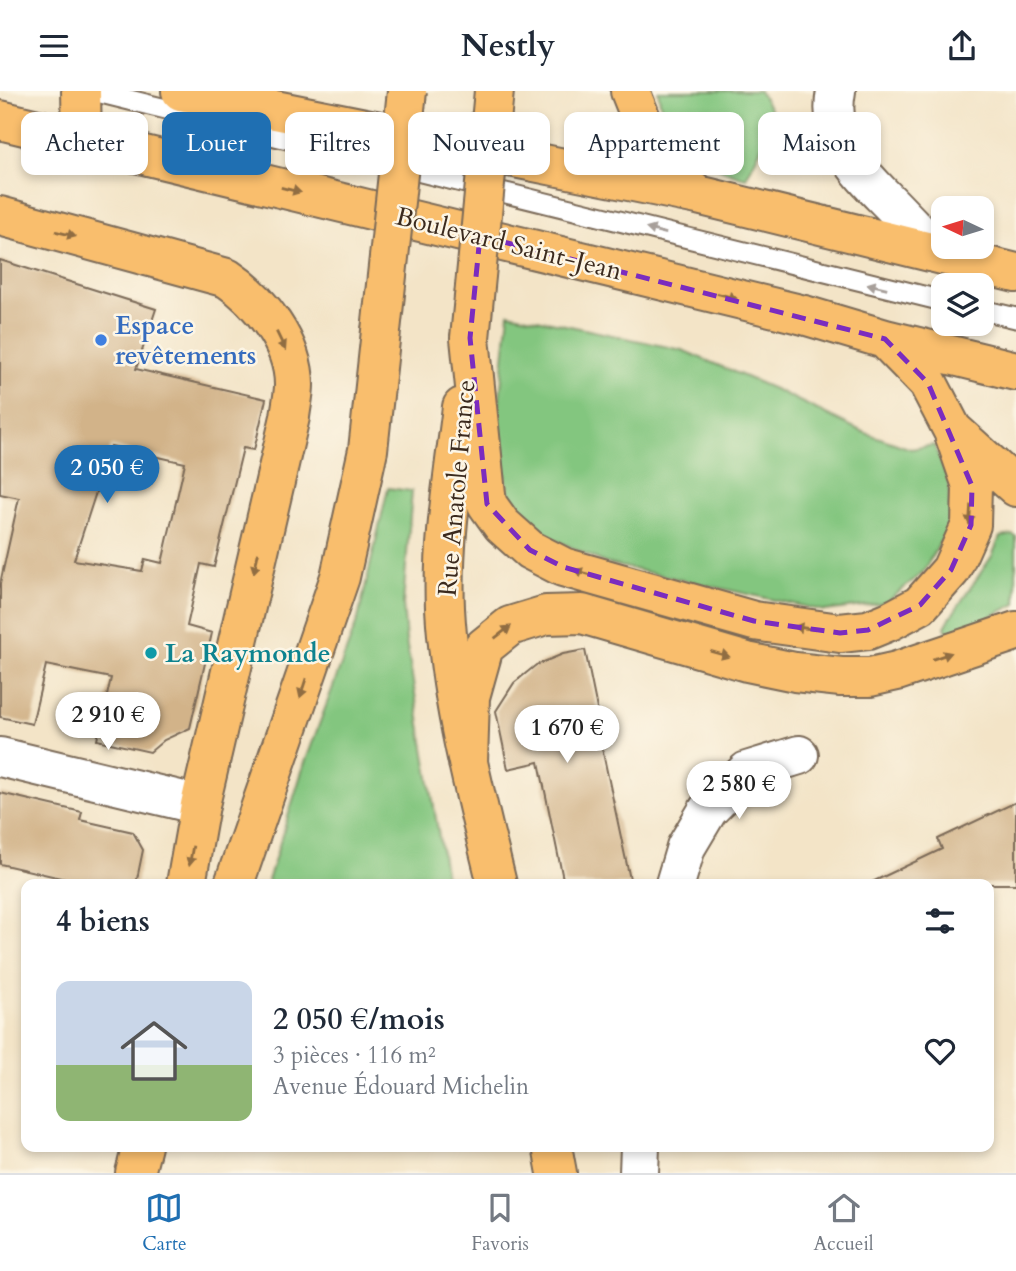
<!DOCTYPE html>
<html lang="fr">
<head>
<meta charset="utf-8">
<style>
  body { margin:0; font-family:Cardo,serif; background:#f2f2f3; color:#1f2937; height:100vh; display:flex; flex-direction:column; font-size:26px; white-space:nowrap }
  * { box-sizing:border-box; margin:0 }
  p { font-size:23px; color:#747a83 }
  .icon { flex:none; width:38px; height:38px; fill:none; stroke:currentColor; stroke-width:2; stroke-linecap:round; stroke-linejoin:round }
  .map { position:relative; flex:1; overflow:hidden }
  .details { position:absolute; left:21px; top:788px; width:973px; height:273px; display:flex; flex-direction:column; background:#fff; border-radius:14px; box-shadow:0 4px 10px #0003 }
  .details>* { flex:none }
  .banner { position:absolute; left:21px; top:21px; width:975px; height:63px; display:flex; gap:14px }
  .needle { width:46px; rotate:274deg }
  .fabs { position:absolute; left:931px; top:105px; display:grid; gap:14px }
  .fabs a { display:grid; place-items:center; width:63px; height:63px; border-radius:14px; background:#fff; box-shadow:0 4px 10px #0003; font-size:35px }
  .price { position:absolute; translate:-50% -60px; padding:0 16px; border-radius:24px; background:#fff; color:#222; font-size:23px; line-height:46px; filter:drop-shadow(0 2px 4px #0008) }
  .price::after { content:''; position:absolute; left:50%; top:42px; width:21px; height:16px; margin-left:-10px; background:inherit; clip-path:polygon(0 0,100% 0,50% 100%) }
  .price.current { background:#1f6fb2; color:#fff }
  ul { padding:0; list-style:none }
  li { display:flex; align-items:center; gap:21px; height:175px; padding:0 35px }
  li+li { border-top:2px solid #e0e1e3 }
  li span { display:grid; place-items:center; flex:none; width:196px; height:140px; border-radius:14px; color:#555 }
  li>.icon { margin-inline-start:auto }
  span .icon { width:84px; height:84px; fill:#fffc; stroke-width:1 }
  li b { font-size:30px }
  h2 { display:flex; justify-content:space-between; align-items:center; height:84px; padding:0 35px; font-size:30px }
  .tag { padding:0 24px; border-radius:14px; background:#fff; box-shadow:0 4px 10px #0003; font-size:24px; line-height:63px }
  .tag.current { background:#1f6fb2; color:#fff }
  header { display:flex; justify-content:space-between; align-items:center; height:91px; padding:0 35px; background:#fff; font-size:32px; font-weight:800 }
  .tabs { display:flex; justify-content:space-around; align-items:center; height:98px; border-top:2px solid #e0e1e3; background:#fff; font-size:19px; color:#747a83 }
  .tabs a { display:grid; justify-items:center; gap:4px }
  .tabs .current { color:#1f6fb2 }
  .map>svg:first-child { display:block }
  .green { fill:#83c67f; stroke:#5f784e; stroke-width:2 }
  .building { fill:#d2b389; fill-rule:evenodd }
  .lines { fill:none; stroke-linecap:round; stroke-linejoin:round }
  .service-casing { stroke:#7b6b59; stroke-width:23 }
  .minor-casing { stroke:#7b6b59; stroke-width:42 }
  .primary-casing { stroke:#7b6b59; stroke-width:42 }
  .service { stroke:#fff; stroke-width:19 }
  .minor { stroke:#fff; stroke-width:38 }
  .primary { stroke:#f9be6d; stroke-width:38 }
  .primary-bridge-casing { stroke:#7b6b59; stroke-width:42; stroke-linecap:butt }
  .primary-bridge { stroke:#f9be6d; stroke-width:38 }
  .oneway { fill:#906d42 }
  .oneway2 { fill:#a79f9a }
  .marked { fill:none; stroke:#7b2cbf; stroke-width:5; stroke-dasharray:14 9; stroke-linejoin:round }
  .shop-dot { fill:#3f7fe0; stroke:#fcf5e5; stroke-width:2.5 }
  .culture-dot { fill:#0f9aa8; stroke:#fcf5e5; stroke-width:2.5 }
  .labels { text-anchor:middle; stroke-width:5; stroke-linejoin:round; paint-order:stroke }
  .street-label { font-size:26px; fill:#3b2a1e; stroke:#fcf5e5 }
  .shop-label { font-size:26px; font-weight:bold; fill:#366cbe; stroke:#fcf5e5; text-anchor:start }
  .culture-label { font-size:26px; font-weight:bold; fill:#0d838f; stroke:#fcf5e5; text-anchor:start }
</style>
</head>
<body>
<header><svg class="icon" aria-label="menu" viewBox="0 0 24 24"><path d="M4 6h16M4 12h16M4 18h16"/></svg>Nestly<svg class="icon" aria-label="share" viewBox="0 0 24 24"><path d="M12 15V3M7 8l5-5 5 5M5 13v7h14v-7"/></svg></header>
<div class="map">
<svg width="1016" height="1082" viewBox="0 0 1016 1082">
  <rect width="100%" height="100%" fill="#fcf5e5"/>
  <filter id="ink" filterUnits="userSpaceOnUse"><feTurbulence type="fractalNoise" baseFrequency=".0143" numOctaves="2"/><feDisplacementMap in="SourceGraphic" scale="14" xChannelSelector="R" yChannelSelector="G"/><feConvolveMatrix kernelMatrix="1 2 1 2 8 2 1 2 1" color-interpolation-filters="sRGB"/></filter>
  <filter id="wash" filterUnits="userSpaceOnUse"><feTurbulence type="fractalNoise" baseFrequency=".00686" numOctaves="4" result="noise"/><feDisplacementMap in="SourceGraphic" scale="28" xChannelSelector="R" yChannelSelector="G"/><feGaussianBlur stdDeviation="1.57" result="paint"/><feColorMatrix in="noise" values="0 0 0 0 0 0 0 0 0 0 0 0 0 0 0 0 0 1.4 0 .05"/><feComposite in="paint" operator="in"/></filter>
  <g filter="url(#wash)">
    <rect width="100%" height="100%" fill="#f3e4c7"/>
    <!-- green -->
    <path class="green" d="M658,0H759L776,27L746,87C729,83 688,65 677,52C665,38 661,17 658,0Z
      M509,222L682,259L774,298L863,341L911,358L934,354L949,392L950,434L923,481L886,512L825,520L605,472L530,437L509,405L497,333Z
      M388,397L412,400L403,513L406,550L447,793H267L303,677L358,528Z
      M1013,444L1016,446V513L950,546L945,536L950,527L992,465L1000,446Z"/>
    <g id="blocks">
      <!-- building -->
      <path class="building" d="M0,169L156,218L136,278L266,308L254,359L243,357L214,476L201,473L187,535L212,542L190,637L164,649L150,661L97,649L111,587L46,574L32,633L0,626V493L19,407L0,403ZM111,355L185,372L162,472L145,468L142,480L74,469Z
        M585,559L605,657H602L631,793H564L539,671L508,678L496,620L514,592L536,574L563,563Z
        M0,702L82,721L80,729L133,741L143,759L136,793H87L0,773Z
        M1016,711V793H868L942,758L938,748Z"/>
    </g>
  </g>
  <g filter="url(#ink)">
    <use href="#blocks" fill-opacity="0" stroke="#7b6b59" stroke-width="2"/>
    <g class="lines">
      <!-- service casing -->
      <g class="service-casing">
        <path id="service" d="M93,0L943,210
          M982,219L1016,227"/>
      </g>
      <!-- minor casing -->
      <g class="minor-casing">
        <path id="minor" d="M836,0C827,47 855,77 886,108C904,126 921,145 939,162
          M0,666L200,714
          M675,793L686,756L708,719L747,680L799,664
          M639,1082L640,1055"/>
      </g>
      <!-- primary casing -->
      <g class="primary-casing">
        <path id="primary" d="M81,0L82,49
          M181,0L698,104L1016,182
          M630,0L657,68L698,104
          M0,29L804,224L885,248L1016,280
          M0,125L227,187C260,209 294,252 294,294C294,304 291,316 290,326L200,714L186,793
          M470,247L487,413L502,434L530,459L563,476L754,530L840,542L868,539L890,530L920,514L951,479L971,434L972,395L953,340L928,292L885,248
          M462,316C454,382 442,450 445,517C450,610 475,702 497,793
          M955,341L1016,396
          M468,672L470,606L484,556L510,535L546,524L582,523L747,571L795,581L841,586H870L897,580L1016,540
          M234,793L340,486L368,359L381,240
          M552,1055L557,1082
          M135,1082L142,1055"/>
      </g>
      <!-- service -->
      <use href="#service" class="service"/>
      <!-- minor -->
      <use href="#minor" class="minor"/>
      <!-- primary -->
      <use href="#primary" class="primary"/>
      <!-- primary-bridge casing -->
      <g class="primary-bridge-casing">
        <path id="primary-bridge" d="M381,240L407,0
          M470,247L494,0"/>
      </g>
      <!-- primary-bridge -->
      <use href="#primary-bridge" class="primary-bridge"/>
    </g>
    <!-- one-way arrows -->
    <defs><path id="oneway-solid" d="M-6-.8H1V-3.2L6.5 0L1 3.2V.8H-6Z" transform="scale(1.75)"/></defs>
    <g class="oneway">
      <use href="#oneway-solid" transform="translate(291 99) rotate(14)"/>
      <use href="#oneway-solid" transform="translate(66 143) rotate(15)"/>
      <use href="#oneway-solid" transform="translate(727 205) rotate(14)"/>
      <use href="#oneway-solid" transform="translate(281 250) rotate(64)"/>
      <use href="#oneway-solid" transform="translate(970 424) rotate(94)"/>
      <use href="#oneway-solid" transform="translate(256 472) rotate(103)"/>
      <use href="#oneway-solid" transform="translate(584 482) rotate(-164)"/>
      <use href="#oneway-solid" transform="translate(804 537) rotate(-172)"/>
      <use href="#oneway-solid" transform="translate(503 541) rotate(-37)"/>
      <use href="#oneway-solid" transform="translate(720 563) rotate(16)"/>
      <use href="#oneway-solid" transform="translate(942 565) rotate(-19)"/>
      <use href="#oneway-solid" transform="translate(303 597) rotate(108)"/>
      <use href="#oneway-solid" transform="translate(191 765) rotate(100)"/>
    </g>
    <g class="oneway2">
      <use href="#oneway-solid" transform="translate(656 140) rotate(-166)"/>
      <use href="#oneway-solid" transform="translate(877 195) rotate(-167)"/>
    </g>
  </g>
  <!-- marked area -->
  <path class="marked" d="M480,145L885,248L928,292L972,395L971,434L951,479L920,514L868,539L840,542L754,530L563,476L530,459L487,413L470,247Z"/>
  <!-- markers -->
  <circle class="shop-dot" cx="101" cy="249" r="7"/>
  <circle class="culture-dot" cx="151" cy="562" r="7"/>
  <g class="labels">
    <!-- street labels -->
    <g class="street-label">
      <text transform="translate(509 152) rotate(14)" y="9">Boulevard Saint-Jean</text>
      <text transform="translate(456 397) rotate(-85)" y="9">Rue Anatole France</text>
    </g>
    <!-- shop labels -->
    <g class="shop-label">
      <text x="115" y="243">Espace<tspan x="115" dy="30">revêtements</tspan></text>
    </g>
    <!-- culture labels -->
    <g class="culture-label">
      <text x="165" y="571">La Raymonde</text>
    </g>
  </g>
</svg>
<div class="fabs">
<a><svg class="needle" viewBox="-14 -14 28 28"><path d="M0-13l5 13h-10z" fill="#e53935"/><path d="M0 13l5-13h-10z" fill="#747a83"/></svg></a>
<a><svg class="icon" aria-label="layers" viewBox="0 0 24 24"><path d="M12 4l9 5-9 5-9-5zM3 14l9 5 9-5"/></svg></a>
</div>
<b class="price current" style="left:107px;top:414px">2 050 €</b>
<b class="price" style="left:108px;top:661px">2 910 €</b>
<b class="price" style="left:567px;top:674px">1 670 €</b>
<b class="price" style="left:739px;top:730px">2 580 €</b>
<div class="banner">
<a class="tag">Acheter</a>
<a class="tag current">Louer</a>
<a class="tag">Filtres</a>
<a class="tag">Nouveau</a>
<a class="tag">Appartement</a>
<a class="tag">Maison</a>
</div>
<section class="details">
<h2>4 biens<svg class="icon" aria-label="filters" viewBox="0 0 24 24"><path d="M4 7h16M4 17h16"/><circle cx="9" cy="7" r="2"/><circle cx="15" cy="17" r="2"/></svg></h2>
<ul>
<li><span style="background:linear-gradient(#c9d6e8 60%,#8fb573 0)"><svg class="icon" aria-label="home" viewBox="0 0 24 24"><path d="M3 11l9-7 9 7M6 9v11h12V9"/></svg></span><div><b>2 050 €/mois</b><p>3 pièces · 116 m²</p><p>Avenue Édouard Michelin</p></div><svg class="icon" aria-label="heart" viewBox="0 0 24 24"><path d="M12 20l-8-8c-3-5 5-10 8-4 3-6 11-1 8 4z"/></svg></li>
</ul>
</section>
</div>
<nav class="tabs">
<a class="current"><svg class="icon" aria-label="map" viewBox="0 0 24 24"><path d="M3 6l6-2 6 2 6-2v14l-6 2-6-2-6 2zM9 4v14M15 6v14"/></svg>Carte</a>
<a><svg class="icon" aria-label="saved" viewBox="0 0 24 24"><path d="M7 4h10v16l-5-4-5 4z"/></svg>Favoris</a>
<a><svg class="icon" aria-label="home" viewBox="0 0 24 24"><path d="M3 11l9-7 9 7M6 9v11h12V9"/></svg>Accueil</a>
</nav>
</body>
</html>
